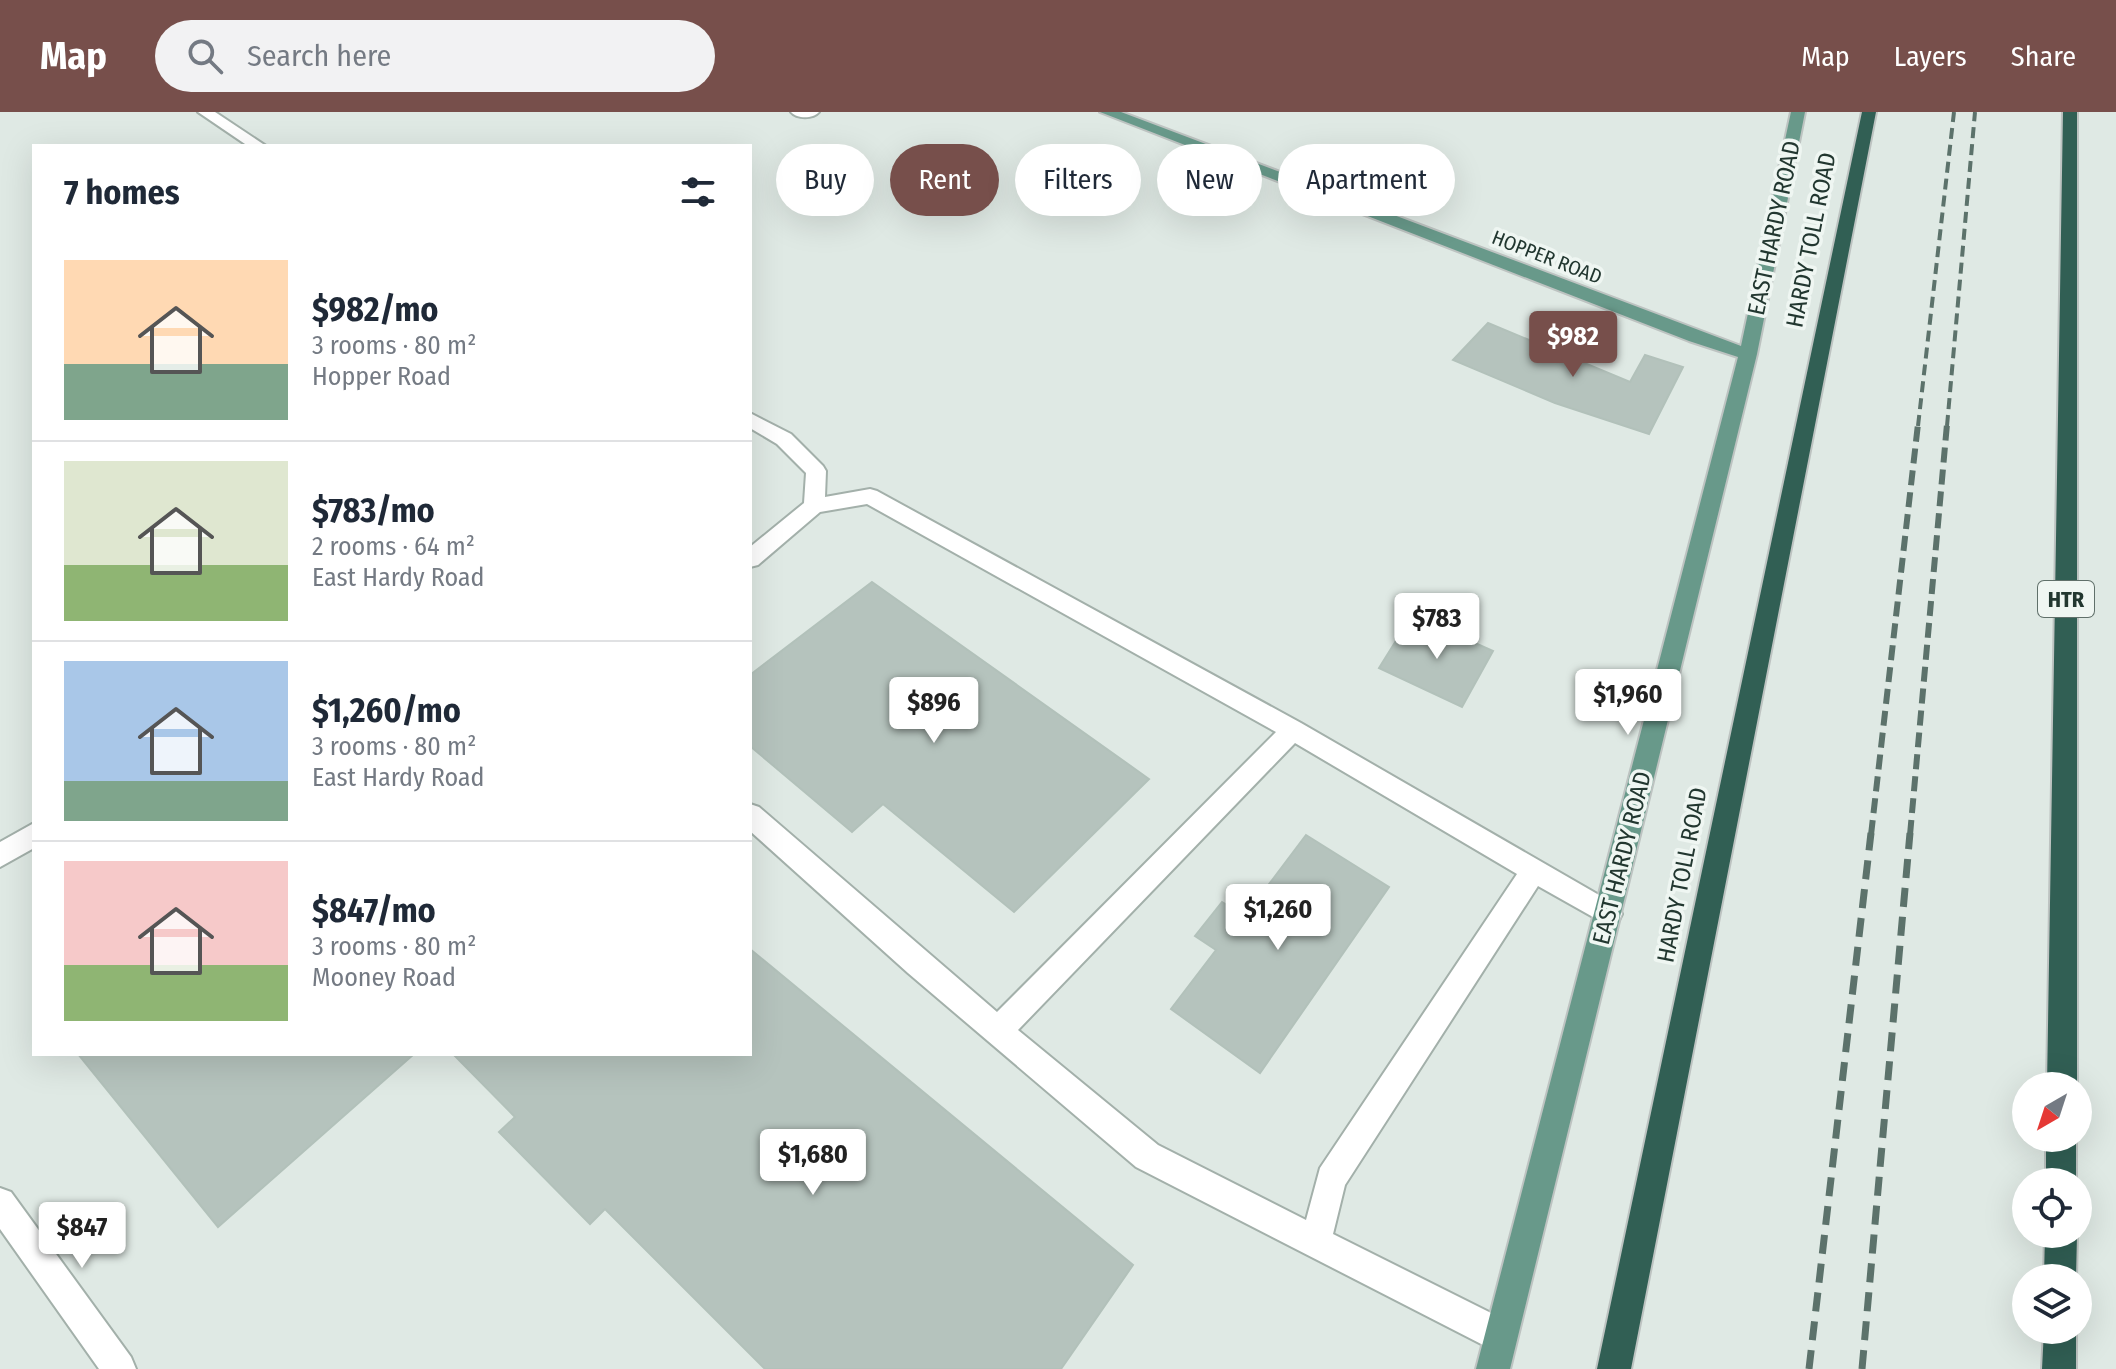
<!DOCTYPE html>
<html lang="en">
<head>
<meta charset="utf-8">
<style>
  body { margin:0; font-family:"Fira Sans Condensed",sans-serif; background:#f2f2f3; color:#1f2937; height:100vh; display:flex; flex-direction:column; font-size:30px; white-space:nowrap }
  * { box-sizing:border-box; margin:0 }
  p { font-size:26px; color:#747a83 }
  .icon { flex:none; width:44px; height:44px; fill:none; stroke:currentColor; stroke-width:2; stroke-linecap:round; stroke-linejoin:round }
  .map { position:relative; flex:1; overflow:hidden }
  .side { position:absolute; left:32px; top:32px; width:720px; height:912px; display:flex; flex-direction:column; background:#fff; border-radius:0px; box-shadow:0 8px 32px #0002 }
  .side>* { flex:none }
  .hud { position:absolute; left:776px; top:32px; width:760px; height:72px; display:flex; gap:16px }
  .needle { width:52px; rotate:219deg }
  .fabs { position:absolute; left:2012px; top:960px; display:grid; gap:16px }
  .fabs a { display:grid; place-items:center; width:80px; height:80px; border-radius:50%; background:#fff; box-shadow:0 8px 32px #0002; font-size:40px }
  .price { position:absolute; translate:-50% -68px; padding:0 18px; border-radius:8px; background:#fff; color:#222; font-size:26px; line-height:52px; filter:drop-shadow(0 2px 4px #0008) }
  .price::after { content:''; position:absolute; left:50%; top:48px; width:24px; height:18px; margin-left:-12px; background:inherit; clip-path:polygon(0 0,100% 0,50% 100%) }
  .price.current { background:#774f4b; color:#fff }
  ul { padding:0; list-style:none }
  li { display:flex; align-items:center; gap:24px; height:200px; padding:0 32px }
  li+li { border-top:2px solid #e0e1e3 }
  li span { display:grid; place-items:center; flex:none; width:224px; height:160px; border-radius:0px; color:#555 }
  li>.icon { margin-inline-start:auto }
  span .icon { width:96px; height:96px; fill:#fffc; stroke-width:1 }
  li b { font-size:34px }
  h2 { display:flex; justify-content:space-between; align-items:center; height:96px; padding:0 32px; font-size:34px }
  .pill { padding:0 28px; border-radius:36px; background:#fff; box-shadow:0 8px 32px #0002; font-size:28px; line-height:72px }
  .pill.current { background:#774f4b; color:#fff }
  header { display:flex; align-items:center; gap:48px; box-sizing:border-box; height:112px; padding:0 40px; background:#774f4b; color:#fff }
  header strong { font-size:38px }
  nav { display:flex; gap:44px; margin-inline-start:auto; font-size:28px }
  .search { width:560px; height:72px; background:#f2f2f3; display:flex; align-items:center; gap:20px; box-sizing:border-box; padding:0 28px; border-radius:44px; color:#747a83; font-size:30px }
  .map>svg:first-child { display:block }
  .building { fill:#b5c3bd; stroke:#b2c1ba; stroke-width:2 }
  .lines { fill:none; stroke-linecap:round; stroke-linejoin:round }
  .minor-casing { stroke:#a3b0aa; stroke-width:4 }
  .major-casing { stroke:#bdc3c1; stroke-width:4 }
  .highway-casing { stroke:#bdc3c1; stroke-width:4 }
  .minor { fill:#fff; fill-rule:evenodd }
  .major { fill:#68998a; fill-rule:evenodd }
  .highway { fill:#315f54; fill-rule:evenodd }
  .rail-far2 { stroke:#5c726b; stroke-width:4; stroke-dasharray:11 6; stroke-linecap:butt }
  .rail-far1 { stroke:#5c726b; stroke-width:6; stroke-dasharray:15 7; stroke-linecap:butt }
  .rail { stroke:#5c726b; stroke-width:7; stroke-dasharray:19 10; stroke-linecap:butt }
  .labels { text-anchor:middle; stroke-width:7; stroke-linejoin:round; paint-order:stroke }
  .far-street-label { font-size:20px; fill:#223730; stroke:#eff6f2 }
  .shield { fill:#eff6f2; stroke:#60706a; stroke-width:2 }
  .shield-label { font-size:22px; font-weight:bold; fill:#223730 }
  .street-label { font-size:24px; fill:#223730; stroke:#eff6f2 }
</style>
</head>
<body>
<header>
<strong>Map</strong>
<div class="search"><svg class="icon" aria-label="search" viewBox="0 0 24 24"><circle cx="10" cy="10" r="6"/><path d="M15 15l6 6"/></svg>Search here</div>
<nav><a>Map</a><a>Layers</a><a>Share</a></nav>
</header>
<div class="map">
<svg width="2116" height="1257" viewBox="0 0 2116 1257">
  <rect width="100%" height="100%" fill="#dfe9e4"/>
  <!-- building -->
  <path class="building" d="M1488,211L1630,270L1645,243L1683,255L1649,322L1555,291L1453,248Z
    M872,470L1149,667L1014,800L883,692L852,720L750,634V563Z
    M1412,503L1493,539L1462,595L1379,556Z
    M1306,723L1389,775L1260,961L1171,897L1216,838L1195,824L1222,790L1245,804Z
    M750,837L1133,1153L1061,1257H765L605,1097L590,1112L499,1020L515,1005L453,942H750Z
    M78,942H414L218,1115Z"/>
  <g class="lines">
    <!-- minor casing -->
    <g class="minor-casing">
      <path id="minor" d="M198,0H215L266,34H248Z
        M791,0H819C813,7 797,7 791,0Z
        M750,301L791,322L823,354L826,359L825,385L870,377L877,379L1301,611L1618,794L1622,802L1618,810L1609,814L1538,774L1345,1073L1333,1122L1513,1212L1517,1224L1513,1236L1501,1240L1489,1236L1136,1055L908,861L750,719V692L759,695L997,900L1276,620L867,392L820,400L758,453L750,455V435L804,391L806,361L777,332L750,316ZM1295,631L1517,762L1320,1056L1306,1108L1158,1033L1018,918Z
        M34,711V736L0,755V730Z
        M0,1076L11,1080L131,1245L136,1257H99L0,1117Z"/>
    </g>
    <!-- major casing -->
    <g class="major-casing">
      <path id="major" d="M1100,0H1121L1741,234L1791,0H1805L1757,242L1510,1257H1476L1738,245L1689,229Z"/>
    </g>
    <!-- highway casing -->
    <g class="highway-casing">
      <path id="highway" d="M1862,0H1876L1631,1257H1597Z
        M2063,0H2077V974H2047Z
        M2046,1026H2076V1070H2046Z
        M2045,1122H2077L2076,1166H2044Z
        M2044,1218H2076V1257H2042Z"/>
    </g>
    <!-- minor -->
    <use href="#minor" class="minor"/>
    <!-- major -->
    <use href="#major" class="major"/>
    <!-- highway -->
    <use href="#highway" class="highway"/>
    <!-- rail-far2 -->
    <path class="rail-far2" d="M1918,314L1954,0
      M1947,314L1975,0"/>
    <!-- rail-far1 -->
    <path class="rail-far1" d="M1871,723L1918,312
      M1910,723L1947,312"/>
    <!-- rail -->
    <path class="rail" d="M1809,1257L1871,721
      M1862,1257L1910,721"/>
  </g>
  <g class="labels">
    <!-- far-street labels -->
    <g class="far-street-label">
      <text transform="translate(1547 145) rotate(21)" y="7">HOPPER ROAD</text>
    </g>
    <!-- shield labels -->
    <rect class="shield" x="2038" y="469" width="56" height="36" rx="6"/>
    <g class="shield-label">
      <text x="2066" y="495">HTR</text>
    </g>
    <!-- street labels -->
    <g class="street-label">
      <text transform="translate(1774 116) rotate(-78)" y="8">EAST HARDY ROAD</text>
      <text transform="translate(1811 128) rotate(-79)" y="8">HARDY TOLL ROAD</text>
      <text transform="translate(1622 746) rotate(-76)" y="8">EAST HARDY ROAD</text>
      <text transform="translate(1682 763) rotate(-79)" y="8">HARDY TOLL ROAD</text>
    </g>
  </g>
</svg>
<div class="fabs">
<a><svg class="needle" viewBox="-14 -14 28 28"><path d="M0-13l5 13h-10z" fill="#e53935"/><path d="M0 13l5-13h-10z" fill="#747a83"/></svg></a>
<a><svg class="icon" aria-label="locate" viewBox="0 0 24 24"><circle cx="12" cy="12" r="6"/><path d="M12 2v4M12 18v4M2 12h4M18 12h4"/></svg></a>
<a><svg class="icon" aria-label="layers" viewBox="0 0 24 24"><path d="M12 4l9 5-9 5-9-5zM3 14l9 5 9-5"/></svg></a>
</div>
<b class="price current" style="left:1573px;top:267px">$982</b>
<b class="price" style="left:1437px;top:549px">$783</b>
<b class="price" style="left:1628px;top:625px">$1,960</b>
<b class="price" style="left:934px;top:633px">$896</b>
<b class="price" style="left:1278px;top:840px">$1,260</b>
<b class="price" style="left:813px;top:1085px">$1,680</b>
<b class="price" style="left:82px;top:1158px">$847</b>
<div class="hud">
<a class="pill">Buy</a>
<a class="pill current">Rent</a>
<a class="pill">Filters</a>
<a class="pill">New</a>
<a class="pill">Apartment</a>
</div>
<section class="side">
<h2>7 homes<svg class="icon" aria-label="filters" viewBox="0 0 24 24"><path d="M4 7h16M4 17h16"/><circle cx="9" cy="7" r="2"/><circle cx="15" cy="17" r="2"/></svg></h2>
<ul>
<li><span style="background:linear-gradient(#ffd9b3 65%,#7fa58c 0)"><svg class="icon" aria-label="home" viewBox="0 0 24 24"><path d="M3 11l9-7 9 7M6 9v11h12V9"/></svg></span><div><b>$982/mo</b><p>3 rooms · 80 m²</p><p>Hopper Road</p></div></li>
<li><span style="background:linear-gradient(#dfe7d0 65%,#8fb573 0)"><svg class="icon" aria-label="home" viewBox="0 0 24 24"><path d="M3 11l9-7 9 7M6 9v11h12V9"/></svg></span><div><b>$783/mo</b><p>2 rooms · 64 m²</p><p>East Hardy Road</p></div></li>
<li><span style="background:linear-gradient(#a9c7e8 75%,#7fa58c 0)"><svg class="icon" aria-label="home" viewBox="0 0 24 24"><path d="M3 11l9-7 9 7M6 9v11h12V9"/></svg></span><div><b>$1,260/mo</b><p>3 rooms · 80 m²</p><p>East Hardy Road</p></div></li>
<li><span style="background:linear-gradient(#f6c9c9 65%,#8fb573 0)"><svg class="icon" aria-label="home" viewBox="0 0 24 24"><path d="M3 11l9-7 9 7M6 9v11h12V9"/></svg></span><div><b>$847/mo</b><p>3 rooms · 80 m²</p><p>Mooney Road</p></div></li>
</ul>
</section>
</div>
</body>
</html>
